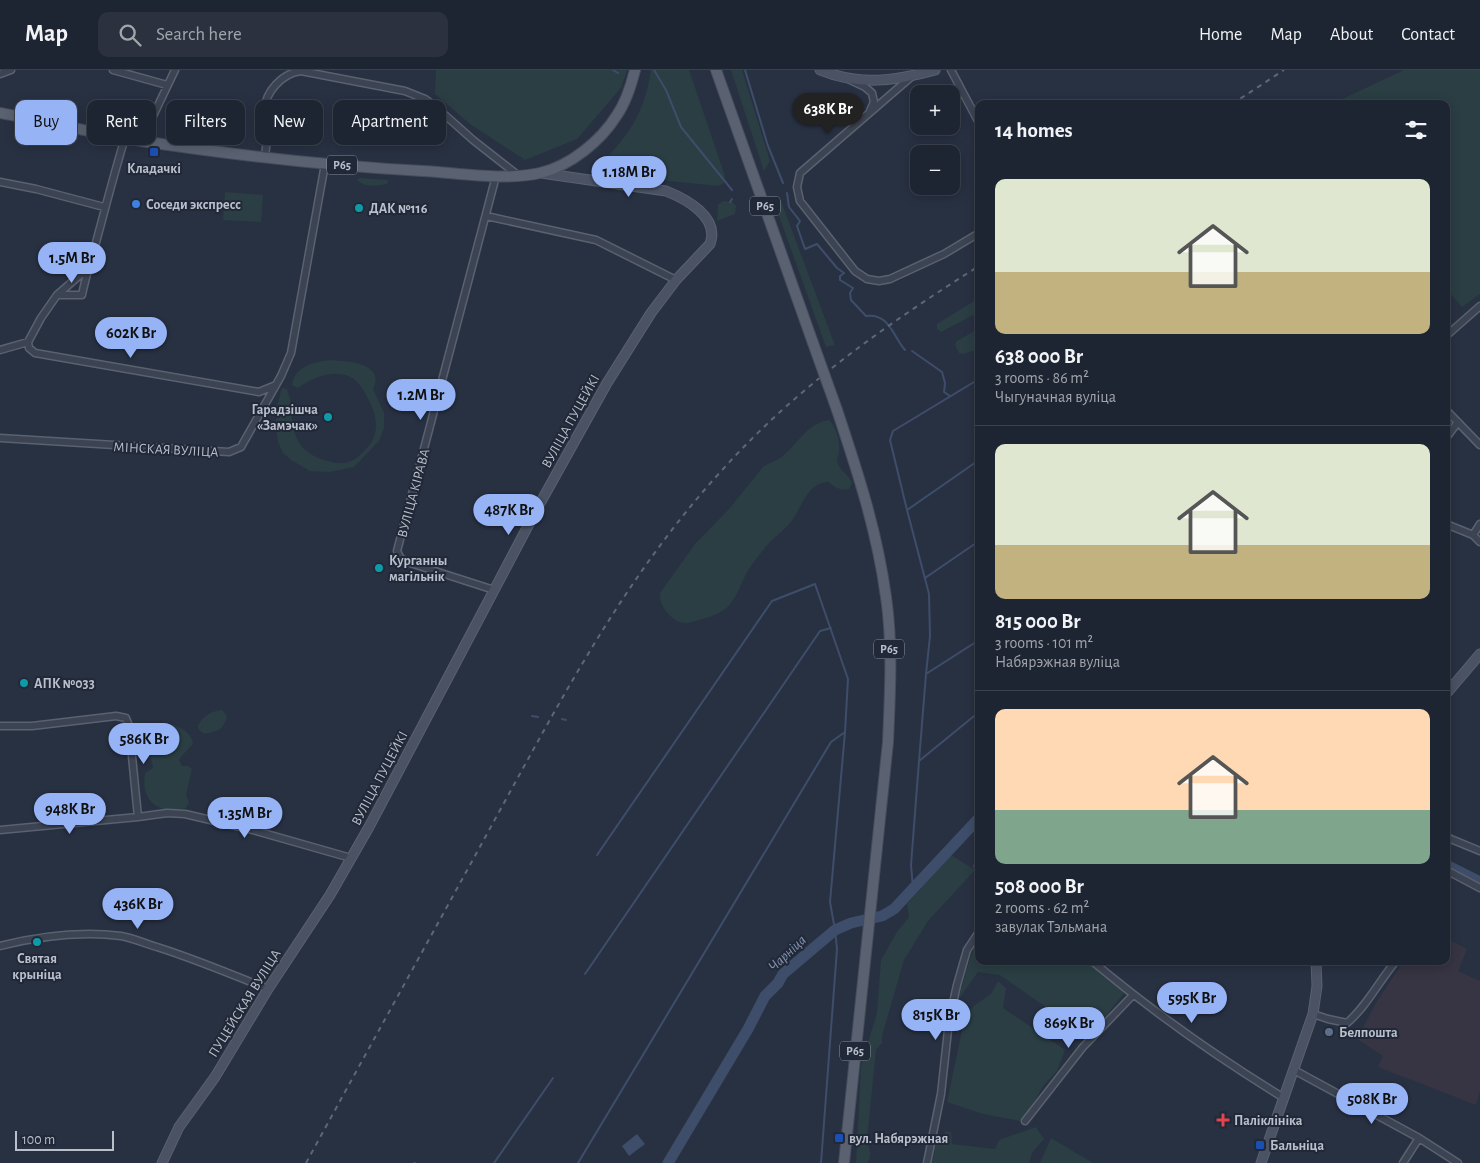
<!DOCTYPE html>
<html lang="en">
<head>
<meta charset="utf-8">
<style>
  body { margin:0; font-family:"Alegreya Sans",sans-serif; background:#2b313e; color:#f1f3f6; height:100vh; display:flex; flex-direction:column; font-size:19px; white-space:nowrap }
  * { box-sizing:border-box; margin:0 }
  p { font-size:16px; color:#a1a5ac }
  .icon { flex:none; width:28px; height:28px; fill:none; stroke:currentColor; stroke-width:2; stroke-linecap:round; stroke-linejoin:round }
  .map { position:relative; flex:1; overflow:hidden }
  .details { position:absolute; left:975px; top:30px; width:475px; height:865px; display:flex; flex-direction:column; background:#1e2532; border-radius:10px; box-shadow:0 2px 12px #0003,0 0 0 1px #3c424d }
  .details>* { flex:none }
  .guide { position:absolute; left:15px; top:30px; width:475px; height:45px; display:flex; gap:10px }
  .controls { position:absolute; left:910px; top:15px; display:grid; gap:10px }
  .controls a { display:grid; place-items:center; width:50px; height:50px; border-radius:10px; background:#1e2532; box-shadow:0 2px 12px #0003,0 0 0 1px #3c424d; font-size:25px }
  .scale { position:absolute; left:15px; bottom:12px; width:99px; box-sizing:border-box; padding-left:5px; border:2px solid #b9bfcb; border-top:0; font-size:14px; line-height:18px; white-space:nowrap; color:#b9bfcb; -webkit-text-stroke:4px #212837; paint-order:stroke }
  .price { position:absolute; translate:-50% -42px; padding:0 11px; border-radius:18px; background:#95b3f5; color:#111; font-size:16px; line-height:32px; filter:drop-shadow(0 1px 2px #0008) }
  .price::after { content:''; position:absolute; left:50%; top:30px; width:15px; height:11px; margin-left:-8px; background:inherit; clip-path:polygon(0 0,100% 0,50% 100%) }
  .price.active { background:#222; color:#fff }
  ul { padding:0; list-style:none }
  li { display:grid; align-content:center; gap:10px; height:265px; padding:0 20px }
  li+li { border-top:1px solid #3c424d }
  li span { display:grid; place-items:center; height:155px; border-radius:10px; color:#555 }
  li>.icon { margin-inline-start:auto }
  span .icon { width:90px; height:90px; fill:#fffc; stroke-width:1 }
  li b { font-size:21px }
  h2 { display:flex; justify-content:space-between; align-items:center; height:60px; padding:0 20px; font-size:21px }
  .tag { padding:0 18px; border-radius:10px; background:#1e2532; box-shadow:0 2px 12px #0003,0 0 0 1px #3c424d; font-size:18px; line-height:45px }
  .tag.active { background:#95b3f5; color:#111 }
  header { display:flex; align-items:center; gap:30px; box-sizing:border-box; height:70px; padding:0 25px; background:#1e2532; border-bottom:1px solid #3c424d }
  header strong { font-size:24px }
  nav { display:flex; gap:28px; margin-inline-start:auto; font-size:18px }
  .search { width:350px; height:45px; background:#2b313e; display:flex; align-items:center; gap:12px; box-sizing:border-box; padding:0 18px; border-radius:10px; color:#a1a5ac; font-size:19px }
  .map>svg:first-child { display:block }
  .medical { fill:#373443 }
  .green { fill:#2a3e43 }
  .water { fill:#3e4d6a }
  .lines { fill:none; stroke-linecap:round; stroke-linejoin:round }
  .stream { stroke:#3e4d6a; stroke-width:2 }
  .river { stroke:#3e4d6a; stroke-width:11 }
  .street-casing { stroke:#5a616f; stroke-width:9 }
  .secondary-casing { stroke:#5a616f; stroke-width:11 }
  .primary-casing { stroke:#464c5b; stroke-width:12 }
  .street { stroke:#3c4352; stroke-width:6 }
  .secondary { stroke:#4a5264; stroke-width:9 }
  .primary { stroke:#5a6271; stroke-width:10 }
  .rail { stroke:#5e6778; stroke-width:2; stroke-dasharray:5 5; stroke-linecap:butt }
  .primary-bridge-casing { stroke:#464c5b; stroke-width:12; stroke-linecap:butt }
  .primary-bridge { stroke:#5a6271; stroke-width:10 }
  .transit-dot { fill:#1a4fb4; stroke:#212837; stroke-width:2 }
  .shop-dot { fill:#3f7fe0; stroke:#212837; stroke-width:2 }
  .culture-dot { fill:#0f9aa8; stroke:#212837; stroke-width:2 }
  .service-dot { fill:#5c6f8a; stroke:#212837; stroke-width:2 }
  .health-dot { fill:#e0444e; stroke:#212837; stroke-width:2 }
  .labels { text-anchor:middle; stroke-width:4; stroke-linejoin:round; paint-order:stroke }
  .shield { fill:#212837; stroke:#8b929f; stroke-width:1 }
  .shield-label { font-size:12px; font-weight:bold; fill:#b9bfcb }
  .poi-label { font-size:14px; font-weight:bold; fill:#b9bfcb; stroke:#212837; text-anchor:start }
  .street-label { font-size:14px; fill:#b9bfcb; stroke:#212837 }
  .water-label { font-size:15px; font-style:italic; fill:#8293b2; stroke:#212837 }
</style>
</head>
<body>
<header>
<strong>Map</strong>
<div class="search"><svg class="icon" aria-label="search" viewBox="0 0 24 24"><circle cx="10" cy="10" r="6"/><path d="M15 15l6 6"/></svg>Search here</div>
<nav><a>Home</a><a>Map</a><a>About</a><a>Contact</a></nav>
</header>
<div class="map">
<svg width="1480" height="1093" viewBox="0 0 1480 1093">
  <rect width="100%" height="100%" fill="#283142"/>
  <!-- medical -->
  <path class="medical" d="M1446,868L1467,879L1458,901L1480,911V1021L1476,1035L1378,997L1383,986L1357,969L1377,931L1404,891H1446Z"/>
  <!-- green -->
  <path class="green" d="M436,0H627L621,18L577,69L525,90L470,54L435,24Z
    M651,0H689L725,106L724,113L718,116L592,103L591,101C597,95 604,89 611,83C635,57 646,34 651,0Z
    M731,0H742L770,91L764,101Z
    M1404,0H1480V224L1462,237L1446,219V34H1332Z
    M361,108L388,110V113C380,117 365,117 358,111V109Z
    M225,122L263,125L261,152L223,150Z
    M779,126L835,275L826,277L773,129Z
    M723,131L732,132L736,136L735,144L717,151L718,135Z
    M979,228V242L941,262L937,259V254Z
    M979,258V279L963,284L959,283L955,275L957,271Z
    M330,290C347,291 386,293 373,319L384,343V358L379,371L354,397L330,402L310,401L291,390L283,383L278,372L276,357V342L281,320L283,318L287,319C288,324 291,329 291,334C292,363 296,383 328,391C342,395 351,394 362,383C382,365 378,346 366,325C363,319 358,311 352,308C335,298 312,308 298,318L292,315C295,296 314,292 330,290Z
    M829,350C837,358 840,371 839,383C838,387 836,390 838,394C841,402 849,405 852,413L849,419C841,421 835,418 829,412C807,412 802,438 791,452C783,462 771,469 764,479C757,487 751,496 746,504C740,516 735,532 724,540C716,545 707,548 699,550C690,553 682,555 674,549C666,543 659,533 660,523L695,474L729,439L763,397C768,393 775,392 780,388C798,375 805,354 829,350Z
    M222,640L227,646C223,661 218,661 204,664L199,660L198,655C204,646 211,641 222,640Z
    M170,654C181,657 192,663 193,674L179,689L182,696H188L192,699L186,725L189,732L186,738C159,746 140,731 145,703L153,698C153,692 148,685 148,678L159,672L161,657Z
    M951,785L975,800L928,851L904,890L882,966V973L876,980L867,1069L870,1082V1088L867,1093H856L861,996L877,943L881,890L897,862L909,847L907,834Z
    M979,866V891H1088L1125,922L1104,948L1086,965L1000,905L978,902L958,930L972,882Z
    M998,911L1006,918L1003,938L1065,980L1057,1001L1043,1016L1030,1040L1020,1051L983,1044L947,1032L965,946L975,935L991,924Z
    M1036,1057L1044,1069L1032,1083L1029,1093H932L936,1073L943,1072L945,1061L951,1062L952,1074L995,1079L999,1070Z
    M1051,1068L1093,1093H1040Z"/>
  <!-- water -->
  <path class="water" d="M637,1064L645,1074L629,1086L622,1076Z"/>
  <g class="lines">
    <!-- stream -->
    <path class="stream" d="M613,0L618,3
      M654,0L666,20L681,57L732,120
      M745,0L768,76L783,113
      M787,123L789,137L800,151L797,156L805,179L817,174L837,198L844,203L840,206V210L853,218L850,223L851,230L866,246C890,243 893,267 905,280
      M730,132L732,129
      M912,281L942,302L945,313L944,322L950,326
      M907,440L979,390
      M925,508L979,471
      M926,604L930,566L929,524L907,440L890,370L893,361L979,309
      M532,646L538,647
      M562,649L566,650
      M919,691L926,604L979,570
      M597,785L772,531L815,514L848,609L845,662L830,832L835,860L837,879L821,1093
      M913,818L911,795L919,691L979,642
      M585,904L820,561L831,558
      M414,1093H415
      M494,1093L553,1008
      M578,1093L831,672L845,662"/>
    <!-- river -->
    <path class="river" d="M1446,795L1480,812
      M668,1093L748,959L765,926L778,913L783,904L835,860L851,853L882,846L894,839L979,748"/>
    <!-- street casing -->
    <g class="street-casing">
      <path id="street" d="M113,0L167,15
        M951,0L978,51
        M0,4L11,0
        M911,7L800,103L797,117L800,131L855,201L867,209L879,211L890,209L944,184L979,163
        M850,10L865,17L872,23L874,32L870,41
        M141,71L175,0
        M265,88C266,77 267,67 268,56C268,51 265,46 265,41C264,22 283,3 301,1L405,21L425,29L436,37L473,70L519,106
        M0,112L36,119L104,137
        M486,146L596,170L676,210
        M57,225L87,199
        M1446,266L1480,236
        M28,272L41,248L57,225H82C86,204 93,185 98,165C107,132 115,100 125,68
        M0,280L28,272L29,278L35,283L259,322L276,315
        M1446,340L1480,375
        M0,368L229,382L241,377L281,306L291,283L325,94
        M1446,368L1458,352
        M1446,454L1473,465L1480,472
        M1473,465L1480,454
        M494,520L404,491L400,487L397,481L496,106
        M0,656H32L116,646L126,648L129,656L138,747
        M0,760L138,747L167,743L185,744L253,760L351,788
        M1446,767L1480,781
        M978,796L979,797
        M1446,800L1480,818
        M0,876C40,866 80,861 121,866C133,868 146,874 157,877C195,889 231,904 268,919
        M1092,891C1153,942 1217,987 1284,1028
        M1313,944L1328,949L1347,953C1367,936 1379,911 1396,891
        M1294,1000L1419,1068L1458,1093
        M1025,1051L1083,977L1133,925
        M927,1093L941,1024L949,951L957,915L967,880L979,862
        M1403,1093L1419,1068"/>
    </g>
    <!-- secondary casing -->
    <g class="secondary-casing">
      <path id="secondary" d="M820,0C859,16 896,11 935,0
        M1446,624L1480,584
        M162,1093L179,1057L215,1007L268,919L330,825L369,757L538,437L607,313L651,243L676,210L710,174C720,147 686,129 666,121L541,103
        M1261,1093L1313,944L1317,916L1316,891"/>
    </g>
    <!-- primary casing -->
    <g class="primary-casing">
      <path id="primary" d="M716,0L813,273
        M0,43C47,52 94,63 141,71C234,85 329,96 423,101C459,103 504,111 540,103C570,96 601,71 617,45C626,32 631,16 635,0
        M837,340C858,403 877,461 886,527C893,575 890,624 888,672L844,1093"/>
    </g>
    <!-- street -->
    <use href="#street" class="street"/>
    <!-- secondary -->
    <use href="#secondary" class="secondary"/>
    <!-- primary -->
    <use href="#primary" class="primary"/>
    <!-- rail -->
    <path class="rail" d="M1232,34L1284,0
      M306,1093C370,976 435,859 499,742C566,620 629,501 724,398C797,317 887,254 979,196"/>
    <!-- primary-bridge casing -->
    <g class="primary-bridge-casing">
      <path id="primary-bridge" d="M813,273L837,340"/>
    </g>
    <!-- primary-bridge -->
    <use href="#primary-bridge" class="primary-bridge"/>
  </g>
  <!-- markers -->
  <g class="transit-dot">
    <rect x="149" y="77" width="10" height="10" rx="2.5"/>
    <rect x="834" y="1063" width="10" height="10" rx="2.5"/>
    <rect x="1255" y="1070" width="10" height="10" rx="2.5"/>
  </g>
  <circle class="shop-dot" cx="136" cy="134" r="5"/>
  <g class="culture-dot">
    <circle cx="359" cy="138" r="5"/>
    <circle cx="328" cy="347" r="5"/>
    <circle cx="379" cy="498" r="5"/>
    <circle cx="24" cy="613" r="5"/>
    <circle cx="37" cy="872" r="5"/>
  </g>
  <circle class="service-dot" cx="1329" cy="962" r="5"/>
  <path class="health-dot" d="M1220.5 1042.5h5v5h5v5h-5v5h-5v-5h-5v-5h5z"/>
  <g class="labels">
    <!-- shield labels -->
    <g class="shield">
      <rect x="327" y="85.5" width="30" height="19" rx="4"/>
      <rect x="750" y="126.5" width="30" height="19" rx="4"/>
      <rect x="874" y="569.5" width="30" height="19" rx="4"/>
      <rect x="840" y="971.5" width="30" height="19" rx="4"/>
    </g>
    <g class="shield-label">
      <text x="342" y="99">Р65</text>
      <text x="765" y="140">Р65</text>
      <text x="889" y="583">Р65</text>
      <text x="855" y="985">Р65</text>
    </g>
    <!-- poi labels -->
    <g class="poi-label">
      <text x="154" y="103" text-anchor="middle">Кладачкі</text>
      <text x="146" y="139">Соседи экспресс</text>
      <text x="369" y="143">ДАК №116</text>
      <text x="318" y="344" text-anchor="end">Гарадзішча<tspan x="318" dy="16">«Замэчак»</tspan></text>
      <text x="389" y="495">Курганны<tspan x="389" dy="16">магільнік</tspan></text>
      <text x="34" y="618">АПК №033</text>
      <text x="37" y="893" text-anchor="middle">Святая<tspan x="37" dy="16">крыніца</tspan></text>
      <text x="1339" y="967">Белпошта</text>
      <text x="1234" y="1055">Паліклініка</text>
      <text x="849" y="1073">вул. Набярэжная</text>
      <text x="1270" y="1080">Бальніца</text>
    </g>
    <!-- street labels -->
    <g class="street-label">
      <text transform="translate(570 351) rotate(-61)" y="5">ВУЛІЦА ПУЦЕЙКІ</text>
      <text transform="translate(166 379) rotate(3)" y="5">МІНСКАЯ ВУЛІЦА</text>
      <text transform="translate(413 423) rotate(-75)" y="5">ВУЛІЦА КІРАВА</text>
      <text transform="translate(379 708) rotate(-62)" y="5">ВУЛІЦА ПУЦЕЙКІ</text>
      <text transform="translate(244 933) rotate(-58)" y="5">ПУЦЕЙСКАЯ ВУЛІЦА</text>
    </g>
    <!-- water labels -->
    <g class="water-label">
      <text transform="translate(787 883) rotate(-43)" y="5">Чарніца</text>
    </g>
  </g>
</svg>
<div class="controls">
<a>+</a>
<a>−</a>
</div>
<div class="scale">100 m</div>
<b class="price active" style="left:828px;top:65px">638K Br</b>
<b class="price" style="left:629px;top:128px">1.18M Br</b>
<b class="price" style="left:72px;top:214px">1.5M Br</b>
<b class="price" style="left:131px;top:289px">602K Br</b>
<b class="price" style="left:421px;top:351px">1.2M Br</b>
<b class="price" style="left:509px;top:466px">487K Br</b>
<b class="price" style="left:144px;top:695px">586K Br</b>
<b class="price" style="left:70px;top:765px">948K Br</b>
<b class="price" style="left:245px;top:769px">1.35M Br</b>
<b class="price" style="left:138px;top:860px">436K Br</b>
<b class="price" style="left:1192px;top:954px">595K Br</b>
<b class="price" style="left:936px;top:971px">815K Br</b>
<b class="price" style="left:1069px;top:979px">869K Br</b>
<b class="price" style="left:1372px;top:1055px">508K Br</b>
<div class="guide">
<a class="tag active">Buy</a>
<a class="tag">Rent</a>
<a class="tag">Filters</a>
<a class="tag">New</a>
<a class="tag">Apartment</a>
</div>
<section class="details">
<h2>14 homes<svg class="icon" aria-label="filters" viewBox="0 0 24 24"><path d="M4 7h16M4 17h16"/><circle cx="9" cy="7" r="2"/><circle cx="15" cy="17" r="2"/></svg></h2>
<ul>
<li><span style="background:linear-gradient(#dfe7d0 60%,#c2b280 0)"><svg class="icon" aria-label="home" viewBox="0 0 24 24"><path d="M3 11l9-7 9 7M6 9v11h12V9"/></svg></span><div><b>638 000 Br</b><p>3 rooms · 86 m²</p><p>Чыгуначная вуліца</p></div></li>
<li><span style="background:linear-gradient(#dfe7d0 65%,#c2b280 0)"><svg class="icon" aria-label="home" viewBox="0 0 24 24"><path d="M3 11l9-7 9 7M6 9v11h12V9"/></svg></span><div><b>815 000 Br</b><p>3 rooms · 101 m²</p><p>Набярэжная вуліца</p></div></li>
<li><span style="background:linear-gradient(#ffd9b3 65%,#7fa58c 0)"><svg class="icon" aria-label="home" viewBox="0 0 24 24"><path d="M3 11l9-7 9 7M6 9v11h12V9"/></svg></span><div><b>508 000 Br</b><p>2 rooms · 62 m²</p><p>завулак Тэльмана</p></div></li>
</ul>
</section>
</div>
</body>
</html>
